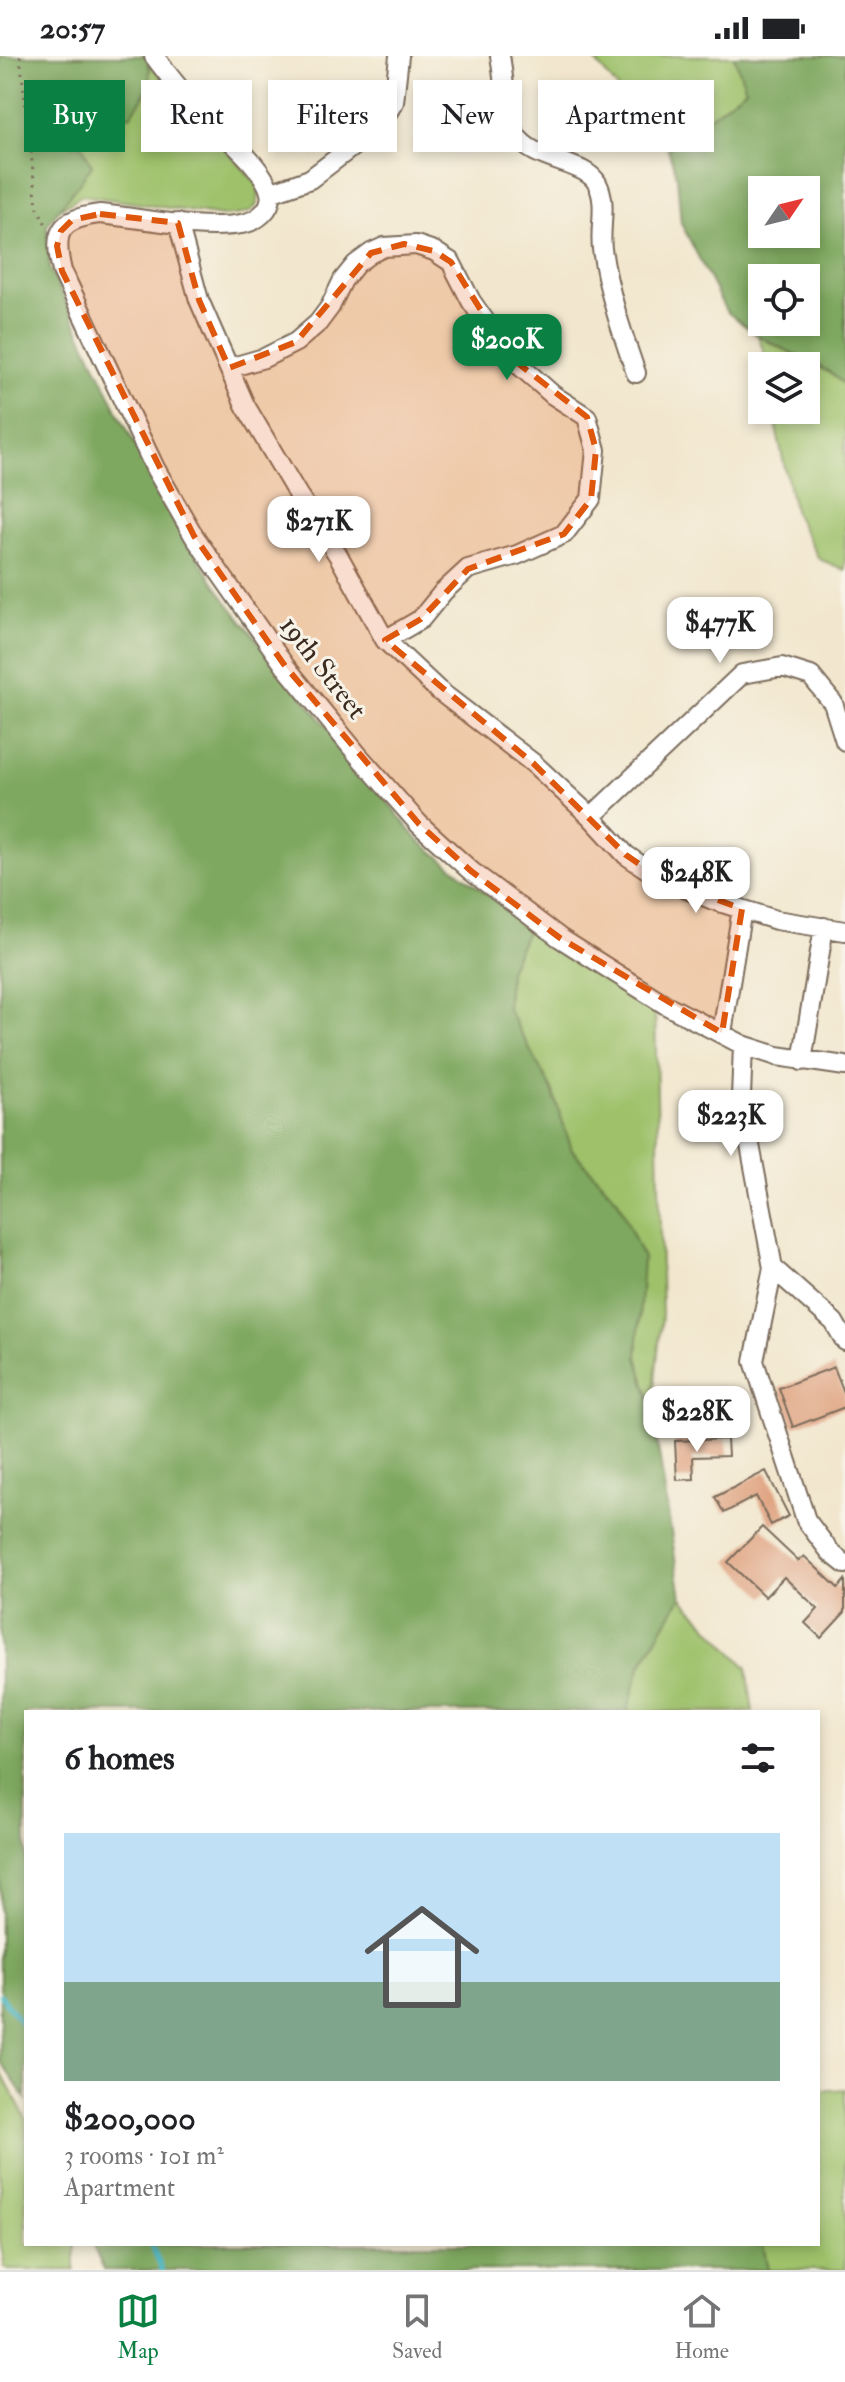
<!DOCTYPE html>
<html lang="en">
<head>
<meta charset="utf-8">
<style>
  body { margin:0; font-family:"IM FELL Double Pica",serif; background:#f6f6f6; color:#202124; height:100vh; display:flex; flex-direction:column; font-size:30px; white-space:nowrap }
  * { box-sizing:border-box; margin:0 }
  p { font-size:26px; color:#757577 }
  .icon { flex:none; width:44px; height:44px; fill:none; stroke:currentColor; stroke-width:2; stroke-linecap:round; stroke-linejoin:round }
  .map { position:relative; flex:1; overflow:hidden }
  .drawer { position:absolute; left:24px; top:1654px; width:796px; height:536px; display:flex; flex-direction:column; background:#fff; border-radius:0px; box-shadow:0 4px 12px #0003 }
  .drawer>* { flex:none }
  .banner { position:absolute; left:24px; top:24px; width:798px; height:72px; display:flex; gap:16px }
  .needle { width:52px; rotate:55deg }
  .buttons { position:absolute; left:748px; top:120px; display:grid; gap:16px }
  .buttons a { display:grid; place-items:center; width:72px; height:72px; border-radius:0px; background:#fff; box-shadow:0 4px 12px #0003; font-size:40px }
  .price { position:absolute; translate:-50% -68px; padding:0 18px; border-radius:16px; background:#fff; color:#222; font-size:26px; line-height:52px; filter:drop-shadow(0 2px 4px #0008) }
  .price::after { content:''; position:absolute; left:50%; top:48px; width:24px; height:18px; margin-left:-12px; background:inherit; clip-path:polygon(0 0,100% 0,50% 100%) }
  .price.selected { background:#0b8043; color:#fff }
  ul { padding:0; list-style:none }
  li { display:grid; align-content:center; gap:16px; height:424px; padding:0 40px }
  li+li { border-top:2px solid #e0e0e0 }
  li span { display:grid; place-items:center; height:248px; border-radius:0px; color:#555 }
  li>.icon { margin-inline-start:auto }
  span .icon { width:144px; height:144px; fill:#fffc; stroke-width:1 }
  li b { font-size:34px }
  h2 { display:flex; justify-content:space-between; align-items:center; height:96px; padding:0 40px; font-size:34px }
  .tag { padding:0 28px; border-radius:0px; background:#fff; box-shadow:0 4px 12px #0003; font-size:28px; line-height:72px }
  .tag.selected { background:#0b8043; color:#fff }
  .status { display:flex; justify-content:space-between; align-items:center; height:56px; padding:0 40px; background:#fff; direction:ltr }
  .status svg { height:22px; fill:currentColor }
  .menu { display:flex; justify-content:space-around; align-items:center; height:112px; border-top:2px solid #e0e0e0; background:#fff; font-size:22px; color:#757577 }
  .menu a { display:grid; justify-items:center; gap:4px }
  .menu .selected { color:#0b8043 }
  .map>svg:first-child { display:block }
  .green { fill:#9ec16a; stroke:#6c7644; stroke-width:2 }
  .forest { fill:#7ea75e; stroke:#5c683e; stroke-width:2; fill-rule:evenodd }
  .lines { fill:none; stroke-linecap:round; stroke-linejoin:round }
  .stream { stroke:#46b4c1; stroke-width:5 }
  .building { fill:#e0a482 }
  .minor-casing { stroke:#7b6c5c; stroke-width:22 }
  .path { stroke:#7b6c5c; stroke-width:3; stroke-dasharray:2 6; stroke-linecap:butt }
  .minor { stroke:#fff; stroke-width:18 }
  .marked { fill:#df570d; fill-opacity:0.2; stroke:#df570d; stroke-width:6; stroke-dasharray:16 10; stroke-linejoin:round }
  .labels { text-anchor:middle; stroke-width:6; stroke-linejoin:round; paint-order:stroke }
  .street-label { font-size:28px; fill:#3b2a1e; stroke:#f7f3e8 }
</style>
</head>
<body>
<div class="status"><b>20:57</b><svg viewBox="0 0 49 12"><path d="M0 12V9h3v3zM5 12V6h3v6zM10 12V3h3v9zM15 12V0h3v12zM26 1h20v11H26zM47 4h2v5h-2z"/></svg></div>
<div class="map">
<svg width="845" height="2214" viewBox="0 0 845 2214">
  <rect width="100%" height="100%" fill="#f7f3e8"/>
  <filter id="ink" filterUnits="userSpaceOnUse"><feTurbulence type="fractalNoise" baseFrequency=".0125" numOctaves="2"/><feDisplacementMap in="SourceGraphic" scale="16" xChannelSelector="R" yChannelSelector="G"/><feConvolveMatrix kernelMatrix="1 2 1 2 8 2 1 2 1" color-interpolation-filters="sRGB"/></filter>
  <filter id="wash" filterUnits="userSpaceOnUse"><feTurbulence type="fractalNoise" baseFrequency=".006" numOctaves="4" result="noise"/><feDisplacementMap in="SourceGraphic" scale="32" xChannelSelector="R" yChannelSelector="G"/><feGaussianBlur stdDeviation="1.8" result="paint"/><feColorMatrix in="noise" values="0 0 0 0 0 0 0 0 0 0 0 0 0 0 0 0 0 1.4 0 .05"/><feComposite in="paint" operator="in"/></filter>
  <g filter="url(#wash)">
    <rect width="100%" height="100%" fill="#f2e7ce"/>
    <!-- green -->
    <path class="green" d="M591,0H734L746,33L668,93Z
      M150,9L257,128C265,157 245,159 222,160L82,139L57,155L91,110L82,89L69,88L38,72L45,21L96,31L101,51L110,62L131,59L147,36Z
      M758,280L828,316L845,329V514L819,503L795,458L777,376L775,354H806V310H769Z
      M529,871L655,952L662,1260L652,1351L637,1301L642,1202L618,1144L572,1094L552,1034L507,952L509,914Z
      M681,1541L747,1612L753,1656H627L640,1611Z
      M0,2014L26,2063V2188H75V2214H9L5,2212L0,2184Z
      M845,2033V2214H768L763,2188H818V2035Z"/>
    <!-- forest -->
    <path class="forest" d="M0,0H145C157,22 144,41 131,59L110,62L101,51L96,31L71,40L45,22L38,72L69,88L82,89L92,110L47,169L50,213L117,354L179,473L227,546L418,784L529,871L509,914L507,952L552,1034L572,1094L618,1145L643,1202L637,1301L652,1351L681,1541L640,1611L627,1656H26V2043L0,2005Z
      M734,0H845V329L828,315L758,280L726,255L681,167L677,121L668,93L746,33ZM762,134H806V178H762ZM762,222H806V266H762Z
      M92,2188H763L768,2214H104Z"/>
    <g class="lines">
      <!-- stream -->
      <path class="stream" d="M0,1939L26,1973
        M151,2188L162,2214"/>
    </g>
    <g id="blocks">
      <!-- building -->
      <path class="building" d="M834,1311L845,1339V1351L793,1371L779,1332Z
        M727,1383L728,1400L693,1401L694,1423L677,1424L675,1385Z
        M766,1415L789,1460L771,1469L756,1440L724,1457L715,1441Z
        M762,1471L798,1505L804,1500L838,1532L845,1524V1556L821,1582L805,1567L818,1553L784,1521L765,1541L728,1506Z"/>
    </g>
  </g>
  <g filter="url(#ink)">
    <use href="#blocks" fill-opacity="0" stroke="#7b6c5c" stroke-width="2"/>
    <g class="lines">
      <!-- minor casing -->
      <g class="minor-casing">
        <path id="minor" d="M154,0C166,16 179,33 193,48C213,71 262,107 270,136C274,153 256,166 241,168C201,175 141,162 100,158C58,163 53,177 62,215L155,412L194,480L285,610L358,699L419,768L471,815L560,882L666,949L743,989L777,1000L845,1010
          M500,0C504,19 505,64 515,78C533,107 584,104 597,127C608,147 599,171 602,193C608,235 622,277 636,317
          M270,137L310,123L378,71L394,46L399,0
          M178,167L199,244L245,349L298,439L338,499L385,584L438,634L533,707L591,761L626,799L660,822L713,844L776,864L845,875
          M229,312L264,302L296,286L318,267L330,251L343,224L356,208L371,197L384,191L416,189L434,195L451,206L471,245L510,301L553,339L587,361L596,394L591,443L564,478L517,499L468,513L443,536L421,563L385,584
          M591,761L742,618L782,611L811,620L833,647L845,685
          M722,977L742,853
          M743,989L741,1041L773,1212L834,1266L845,1285
          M802,1005L824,871
          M773,1212L754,1305L806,1464L831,1497L845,1508"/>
      </g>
      <!-- path -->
      <path class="path" d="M20,0L37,150L46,169"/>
      <!-- minor -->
      <use href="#minor" class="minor"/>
    </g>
  </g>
  <!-- marked area -->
  <path class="marked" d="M100,158L178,167L199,244L229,312L296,286L371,197L404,188L434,195L451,206L510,301L587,361L596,394L591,443L564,478L468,513L421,563L385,584L533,707L626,799L660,822L742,853L722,977L560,882L471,815L419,768L285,610L194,480L62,215L57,190L61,175L72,164Z"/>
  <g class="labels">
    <!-- street labels -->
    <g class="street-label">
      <text transform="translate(324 611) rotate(52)" y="10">19th Street</text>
    </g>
  </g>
</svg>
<div class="buttons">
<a><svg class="needle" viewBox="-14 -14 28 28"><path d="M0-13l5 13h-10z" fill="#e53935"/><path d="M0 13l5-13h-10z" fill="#757577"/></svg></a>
<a><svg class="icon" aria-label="locate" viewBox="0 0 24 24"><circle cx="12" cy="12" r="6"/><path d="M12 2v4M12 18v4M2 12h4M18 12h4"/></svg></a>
<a><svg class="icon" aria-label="layers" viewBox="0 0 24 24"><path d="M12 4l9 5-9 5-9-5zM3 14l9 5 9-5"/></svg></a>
</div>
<b class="price selected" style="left:507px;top:326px">$200K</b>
<b class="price" style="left:319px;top:508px">$271K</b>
<b class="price" style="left:720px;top:609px">$477K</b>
<b class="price" style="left:696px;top:859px">$248K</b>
<b class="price" style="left:731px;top:1102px">$223K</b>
<b class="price" style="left:697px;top:1398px">$228K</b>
<div class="banner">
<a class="tag selected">Buy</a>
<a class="tag">Rent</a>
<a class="tag">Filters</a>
<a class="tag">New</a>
<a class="tag">Apartment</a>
</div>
<section class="drawer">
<h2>6 homes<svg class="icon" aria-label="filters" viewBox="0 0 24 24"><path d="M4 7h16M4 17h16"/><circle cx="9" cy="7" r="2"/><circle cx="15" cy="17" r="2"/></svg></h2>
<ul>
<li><span style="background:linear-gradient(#bfe0f5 60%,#7fa58c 0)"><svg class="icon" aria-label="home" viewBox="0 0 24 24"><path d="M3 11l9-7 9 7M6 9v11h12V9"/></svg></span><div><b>$200,000</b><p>3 rooms · 101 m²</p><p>Apartment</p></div></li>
</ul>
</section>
</div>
<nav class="menu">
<a class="selected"><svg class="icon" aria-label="map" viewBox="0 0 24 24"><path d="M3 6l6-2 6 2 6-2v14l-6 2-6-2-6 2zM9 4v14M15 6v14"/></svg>Map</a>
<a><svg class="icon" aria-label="saved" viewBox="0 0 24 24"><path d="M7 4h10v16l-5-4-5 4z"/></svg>Saved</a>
<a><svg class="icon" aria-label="home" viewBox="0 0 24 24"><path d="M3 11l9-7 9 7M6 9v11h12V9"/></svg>Home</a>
</nav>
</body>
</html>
